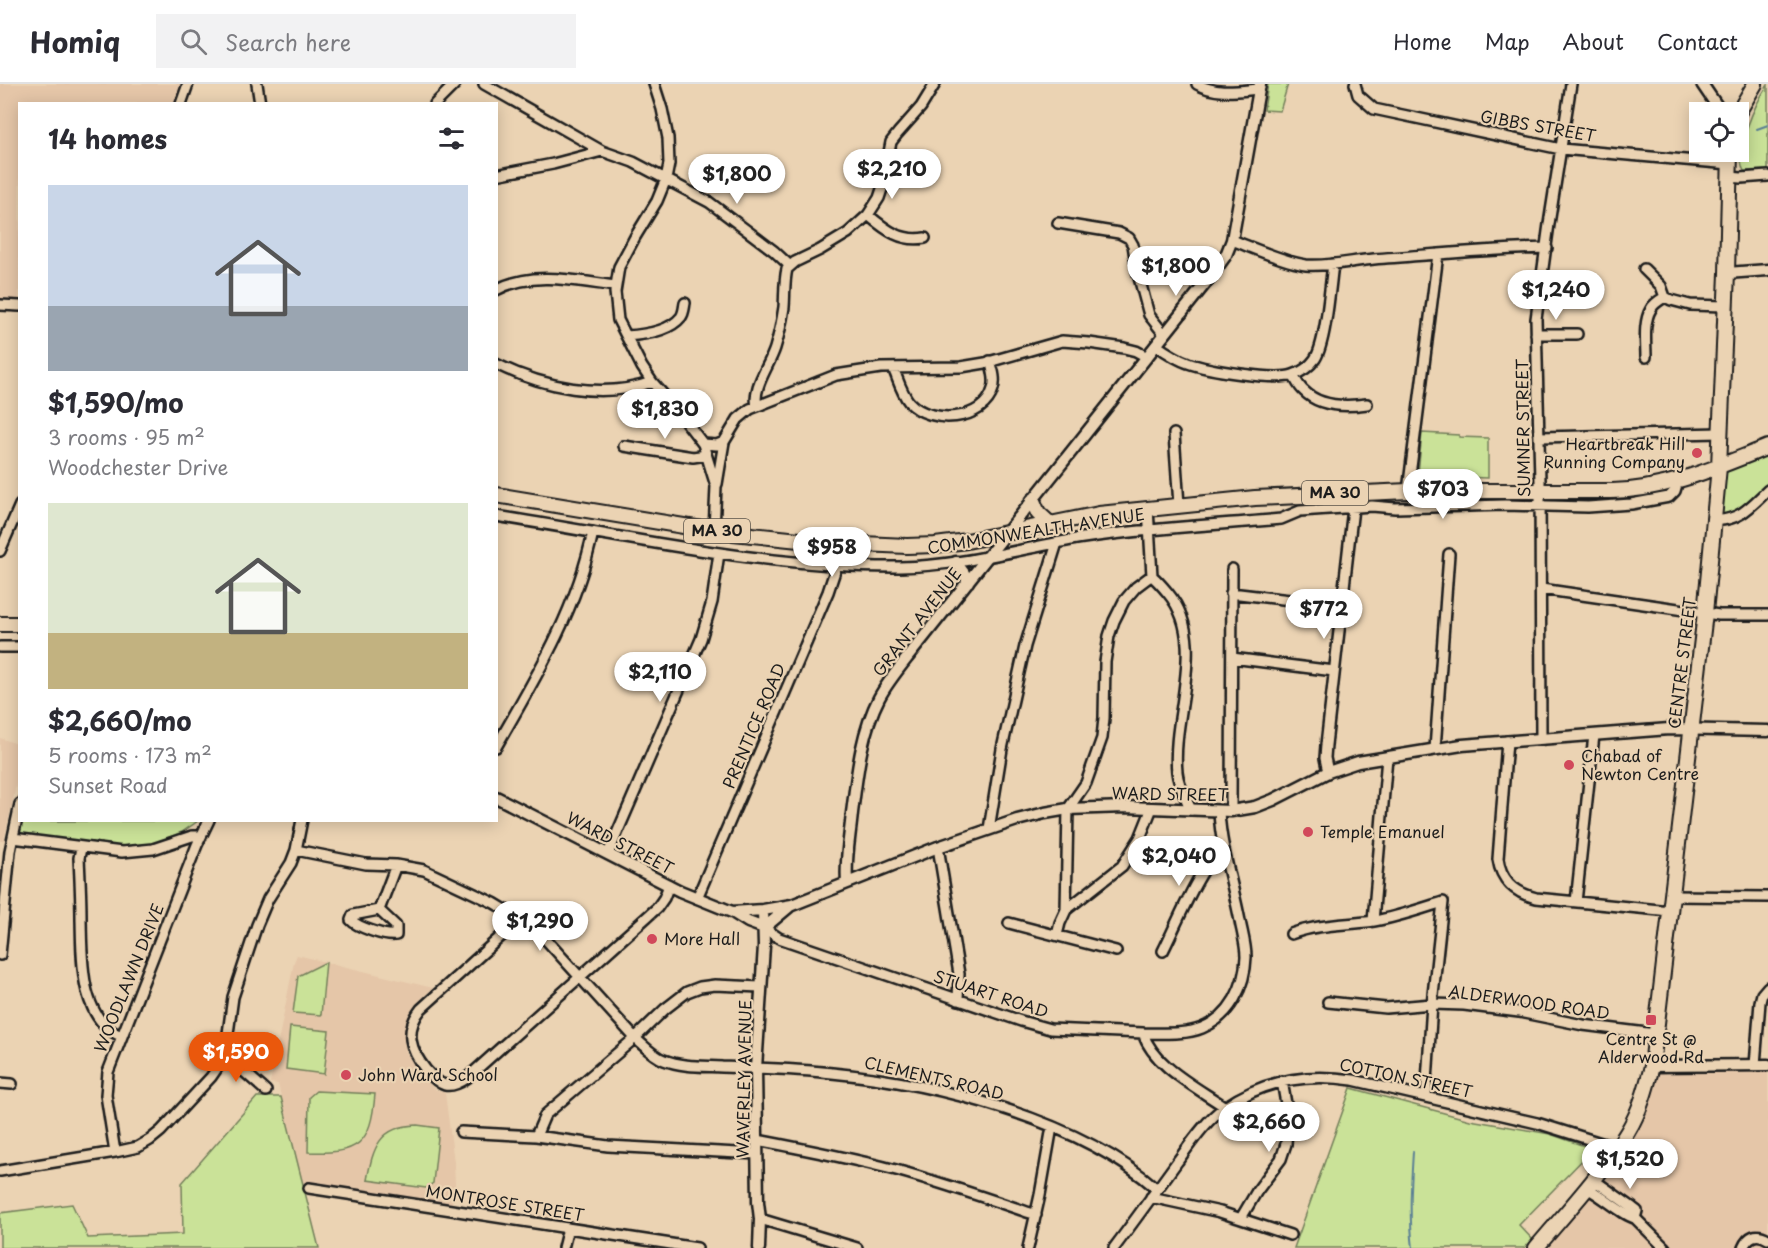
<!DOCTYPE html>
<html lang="en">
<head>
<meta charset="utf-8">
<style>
  body { margin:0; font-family:"Playpen Sans",sans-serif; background:#f2f2f3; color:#2b2b33; height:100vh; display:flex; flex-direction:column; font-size:22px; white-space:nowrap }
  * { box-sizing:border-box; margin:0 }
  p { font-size:20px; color:#7c7c81 }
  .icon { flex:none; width:33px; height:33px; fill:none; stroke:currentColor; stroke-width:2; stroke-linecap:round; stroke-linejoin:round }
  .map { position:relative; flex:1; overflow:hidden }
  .drawer { position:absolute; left:18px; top:18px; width:480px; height:720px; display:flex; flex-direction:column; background:#fff; border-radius:0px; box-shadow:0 3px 15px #0003 }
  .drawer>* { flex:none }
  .tools { position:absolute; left:1689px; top:18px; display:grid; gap:12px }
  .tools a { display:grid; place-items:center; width:60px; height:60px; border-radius:0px; background:#fff; box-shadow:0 3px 15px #0003; font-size:30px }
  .price { position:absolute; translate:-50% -51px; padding:0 14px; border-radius:21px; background:#fff; color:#222; font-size:20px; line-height:39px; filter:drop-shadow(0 2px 3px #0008) }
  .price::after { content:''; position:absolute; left:50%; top:36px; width:18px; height:14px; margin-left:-9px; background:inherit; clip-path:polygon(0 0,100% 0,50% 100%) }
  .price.active { background:#ea580c; color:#fff }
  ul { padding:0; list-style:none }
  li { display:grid; align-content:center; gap:12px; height:318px; padding:0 30px }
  li span { display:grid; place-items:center; height:186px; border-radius:0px; color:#555 }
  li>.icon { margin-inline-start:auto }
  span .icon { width:108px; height:108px; fill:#fffc; stroke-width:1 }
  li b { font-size:26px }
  h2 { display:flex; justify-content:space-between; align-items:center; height:72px; padding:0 30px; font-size:26px }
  header { display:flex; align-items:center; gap:36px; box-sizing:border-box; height:84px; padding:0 30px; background:#fff; border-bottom:2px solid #e1e1e2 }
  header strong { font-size:28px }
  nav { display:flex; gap:33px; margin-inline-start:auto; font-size:21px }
  .search { width:420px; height:54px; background:#f2f2f3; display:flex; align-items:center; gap:15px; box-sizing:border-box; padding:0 21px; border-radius:0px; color:#7c7c81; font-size:22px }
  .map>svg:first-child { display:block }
  .built { fill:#e5c6a8 }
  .green { fill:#cae298; stroke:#737f5a; stroke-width:1.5 }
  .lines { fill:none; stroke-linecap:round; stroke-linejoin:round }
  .stream { stroke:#5b8095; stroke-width:2 }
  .minor-casing { stroke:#1c1c1c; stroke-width:14 }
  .tertiary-casing { stroke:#1c1c1c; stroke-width:15 }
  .primary-casing { stroke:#1c1c1c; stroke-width:18 }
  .minor { stroke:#ebd3b3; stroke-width:9 }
  .tertiary { stroke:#ebd3b3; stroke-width:10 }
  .primary { stroke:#ebd3b3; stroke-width:14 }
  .poi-dot { fill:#d1495b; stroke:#ebd3b3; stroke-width:2 }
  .labels { text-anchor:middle; stroke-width:4.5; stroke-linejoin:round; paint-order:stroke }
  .shield { fill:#ebd3b3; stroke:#5a5349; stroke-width:1.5 }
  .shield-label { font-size:15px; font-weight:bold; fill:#1c1c1c }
  .street-label { font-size:16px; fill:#1c1c1c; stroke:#ebd3b3 }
  .poi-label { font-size:16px; fill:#1c1c1c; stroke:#ebd3b3; text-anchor:start }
</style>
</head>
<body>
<header>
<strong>Homiq</strong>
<div class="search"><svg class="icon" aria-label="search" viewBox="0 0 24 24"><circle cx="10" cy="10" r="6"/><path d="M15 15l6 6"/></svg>Search here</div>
<nav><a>Home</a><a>Map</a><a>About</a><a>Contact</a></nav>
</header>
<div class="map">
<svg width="1768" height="1164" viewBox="0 0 1768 1164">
  <rect width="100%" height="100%" fill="#ebd3b3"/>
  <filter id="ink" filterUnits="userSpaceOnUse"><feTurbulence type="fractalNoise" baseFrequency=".0167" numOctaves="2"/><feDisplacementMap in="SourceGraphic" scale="12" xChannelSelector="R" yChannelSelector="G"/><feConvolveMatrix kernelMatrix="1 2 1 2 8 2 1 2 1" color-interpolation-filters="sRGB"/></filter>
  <g filter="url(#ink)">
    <!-- built -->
    <path class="built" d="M0,0H181L174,19L20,20L19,215H0Z
      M0,654L20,661L19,688L4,757H0Z
      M297,871L433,904L417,919L409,930L405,942L404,957L406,968L415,983L434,1005L445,1009L454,1078L455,1100L452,1121L302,1098L278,1000L270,999L294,878Z
      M1755,981H1768V1164H1536L1617,1064L1652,982L1667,990Z"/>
    <!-- green -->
    <path class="green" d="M1268,0H1288L1280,27L1264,26Z
      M1768,1V86L1744,87C1733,67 1756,18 1768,1Z
      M1422,349L1459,351V353L1488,354V394L1422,392L1418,390Z
      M1768,363V406L1746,426L1714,436L1719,383Z
      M20,737H198L182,748L155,759L130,764L80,760L22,751L18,746Z
      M326,878L321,931L293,929L298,892Z
      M290,943L329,947L324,990L286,985Z
      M1351,1004L1470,1036L1550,1050L1593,1065L1519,1141L1533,1156L1524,1164H1294Z
      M316,1007L375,1010C371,1061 358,1070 308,1068L309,1013Z
      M257,1013H281L319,1164H0V1129L72,1120L88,1154L183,1150L182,1099Z
      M417,1041L439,1044L433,1099L426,1104L367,1096C373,1064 379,1042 417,1041Z"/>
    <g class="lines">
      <!-- stream -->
      <path class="stream" d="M1757,45L1768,41
        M1413,1164C1409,1132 1411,1100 1413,1068"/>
      <!-- minor casing -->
      <g class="minor-casing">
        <path id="minor" d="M257,0L260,20
          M484,0L602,67L633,78L709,118L774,167L789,181
          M654,0L662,25L668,54L669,80L666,95L657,117L635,153L619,183L615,208L618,236L642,283L652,298L677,326L703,360L716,402L714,447
          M1197,0C1216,11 1237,7 1259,5
          M1355,0L1358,11L1374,25L1407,32L1561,65L1730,80
          M181,20L188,0
          M435,20L455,0
          M496,91L553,80L602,67
          M1730,93L1741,94L1768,92
          M868,131C886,146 901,158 925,154
          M1058,139L1119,149L1129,154L1133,161L1137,186L1149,231L1164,250
          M1232,156C1253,164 1284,178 1306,181C1328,183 1352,177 1374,175C1431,171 1489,165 1547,164
          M1644,185L1661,202L1665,213L1671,216L1690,221L1725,222
          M496,206C533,186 576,197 615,202
          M0,221L20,222
          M1536,250H1577
          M626,252C643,251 669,248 681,233C684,229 684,224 685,219
          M1156,261C1166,268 1176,275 1188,279C1207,286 1275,297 1293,291C1302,288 1310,282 1315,275C1326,258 1330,202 1333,180
          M1646,273C1646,259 1643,238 1651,225C1654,219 1660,216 1665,213
          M496,280C543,303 602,316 652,298
          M893,284C898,295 901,308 909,318C930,341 984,338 993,305C996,296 993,286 990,277
          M1293,291C1296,296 1299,303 1304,307C1320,323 1346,323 1367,320
          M757,322C752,303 769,283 775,264C779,251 782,237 784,223C785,210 784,197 787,185L795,178L820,166L848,149L868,131L879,114L882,105L891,58L898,49L921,23L935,0
          M1174,350L1179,421
          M1539,353L1721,349
          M703,360L717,361L724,358L738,335L750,325L836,291L881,284L961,283L985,279L1062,257L1089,259L1124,264L1136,267L1147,273
          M624,362L693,373L706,371
          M717,400L724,358
          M1408,407L1438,170
          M1148,424L1152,492C1158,497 1163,503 1168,509C1209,558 1171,630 1177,688C1178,701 1186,714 1191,726
          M496,432C630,453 764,484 900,483C962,482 1023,464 1083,454C1149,444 1216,441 1281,435L1300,427L1372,422L1395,424L1505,421L1588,423L1631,420L1669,413L1675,407L1678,397
          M1714,436C1739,438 1752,421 1768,406
          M0,467L20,421
          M1541,505L1719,531H1768
          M1231,509L1341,522
          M0,563H20
          M1232,574L1334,587
          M1541,654L1540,397L1536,235L1549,140L1571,0
          M1507,657L1498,775C1501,796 1515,809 1536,814L1670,827
          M496,663C535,595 577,526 593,448
          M1435,665L1449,470
          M1328,688L1325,674L1326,661L1353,424V409
          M1231,727L1232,485
          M989,745L1002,665L1025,562L1057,459
          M13,754L122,768L153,765L192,752H201
          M938,763L959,890L958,916
          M81,764L79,774C80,794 81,814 81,835C82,873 79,935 121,952
          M296,766L366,780L396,781L424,786L494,819L519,834L539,848L635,954C644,962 653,972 664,976C682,983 703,982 722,983C759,984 795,985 832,989C935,999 1078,1035 1157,1105
          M608,770L701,555L712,518L719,469
          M1672,812L1768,813
          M697,814L828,508L837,481
          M1576,818L1594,651
          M379,826L396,842V851C386,853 357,843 351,836L353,831L379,826L396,781
          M1066,826L1122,782L1140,754L1152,724
          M519,834L507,847L421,925C404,947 410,966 426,986C440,1002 448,1007 467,994L657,824L664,814L669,801
          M1373,837L1387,673
          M1009,839L1116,867
          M764,844L779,854L1021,937L1050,945L1143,949C1153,982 1198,1004 1225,1023
          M1291,850C1318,840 1346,841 1374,837C1398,833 1420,825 1443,818L1432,920L1426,1013
          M1057,851L1060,839L1066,826L1068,725L1086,699L1102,654L1104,634L1105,578L1109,552L1114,537L1124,517L1136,503L1148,494L1152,492
          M1163,867C1176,842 1201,778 1223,764
          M0,871L10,767L20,720
          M1328,918L1386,924L1432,920L1464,921L1519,928L1583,941L1655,950
          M1143,949C1162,949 1185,951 1202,944C1231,932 1245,902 1246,873C1246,861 1242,848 1240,837C1233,800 1221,765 1219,728
          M224,970L266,1007
          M1755,981L1760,918L1762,910L1768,903
          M0,999L12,1000
          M461,1048L536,1052L608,1062L757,1070
          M536,1052L545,1031L635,954L665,925L687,908L700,903L715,901L760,903
          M757,1056C804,1065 850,1074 896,1086C943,1099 989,1115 1036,1131
          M115,1068L106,1011L108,988L197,761L209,736
          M0,1087L115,1068L138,1063L150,1056L161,1047L211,993L222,977L226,964L233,913L257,841L268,815L291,779L296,766L302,736
          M309,1104L697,1164
          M1151,1113L1220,1128L1290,1151
          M1241,1134L1257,1107L1281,1075L1286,1060L1288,1031L1282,997
          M1635,1134L1637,1127L1633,1124L1598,1099L1592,1097V1107C1603,1113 1626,1133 1635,1134L1665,1164
          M760,1135L857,1164
          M563,1164L568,1144
          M1028,1164L1040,1111L1052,1043
          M1114,1164C1135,1136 1156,1107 1177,1078C1191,1059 1206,1036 1225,1023C1264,996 1308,989 1353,996L1537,1039L1617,1064
          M1743,1164C1748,1152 1756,1148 1768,1155"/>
      </g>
      <!-- tertiary casing -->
      <g class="tertiary-casing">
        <path id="tertiary" d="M1702,0L1721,28
          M1727,189L1768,186
          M956,478L964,489L968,498
          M496,713L680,807L732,828L748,838L764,844L789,823
          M847,798C845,775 850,752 852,729C857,690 861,649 879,614C888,597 900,583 911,569L1208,196L1226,171L1232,156L1260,0
          M732,828L763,826L792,821L938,763L1017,736L1045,729L1068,725L1125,723L1231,727L1255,723L1273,716L1328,688L1358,678L1462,661L1669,645L1768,647
          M1652,982L1768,981
          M759,1164L760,1135L758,1118L756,984L764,862L763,826"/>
      </g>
      <!-- primary casing -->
      <g class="primary-casing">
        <path id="primary" d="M1738,29L1755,0
          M496,411L714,447L818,458L907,462L935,461L967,457L1099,430L1255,414L1408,407H1612C1667,406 1717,383 1768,363
          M1033,417L1038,429L1049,439
          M0,540H20
          M1536,1164C1568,1126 1603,1089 1628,1047C1640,1027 1646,1005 1652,982L1705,529L1719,383L1727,189L1730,68"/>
      </g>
      <!-- minor -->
      <use href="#minor" class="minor"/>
      <!-- tertiary -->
      <use href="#tertiary" class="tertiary"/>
      <!-- primary -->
      <use href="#primary" class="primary"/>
    </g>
  </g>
  <!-- markers -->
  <g class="poi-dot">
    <circle cx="1697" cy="369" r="6"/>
    <circle cx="1569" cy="681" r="6"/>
    <circle cx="1308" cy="748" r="6"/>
    <circle cx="652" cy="855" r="6"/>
    <rect x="1645" y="930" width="12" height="12" rx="3"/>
    <circle cx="346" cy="991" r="6"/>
  </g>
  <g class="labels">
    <!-- shield labels -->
    <g class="shield">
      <rect x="1302" y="397" width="66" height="24" rx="4.5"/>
      <rect x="684" y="435" width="66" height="24" rx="4.5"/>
    </g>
    <g class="shield-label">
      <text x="1335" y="414">MA 30</text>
      <text x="717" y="452">MA 30</text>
    </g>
    <!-- street labels -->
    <g class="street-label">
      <text transform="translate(1538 42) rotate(10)" y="6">GIBBS STREET</text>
      <text transform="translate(1523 344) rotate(-91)" y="6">SUMNER STREET</text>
      <text transform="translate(1036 447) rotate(-9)" y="6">COMMONWEALTH AVENUE</text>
      <text transform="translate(917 538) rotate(-52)" y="6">GRANT AVENUE</text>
      <text transform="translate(1682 579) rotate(-83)" y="6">CENTRE STREET</text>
      <text transform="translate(754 642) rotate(-67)" y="6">PRENTICE ROAD</text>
      <text transform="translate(1170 710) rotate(1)" y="6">WARD STREET</text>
      <text transform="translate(620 759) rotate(27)" y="6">WARD STREET</text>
      <text transform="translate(129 894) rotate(-68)" y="6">WOODLAWN DRIVE</text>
      <text transform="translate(991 910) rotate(18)" y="6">STUART ROAD</text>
      <text transform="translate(1529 918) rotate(8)" y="6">ALDERWOOD ROAD</text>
      <text transform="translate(934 994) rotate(13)" y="6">CLEMENTS ROAD</text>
      <text transform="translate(1406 994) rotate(12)" y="6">COTTON STREET</text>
      <text transform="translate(744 995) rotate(-89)" y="6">WAVERLEY AVENUE</text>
      <text transform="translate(505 1119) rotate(9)" y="6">MONTROSE STREET</text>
    </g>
    <!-- poi labels -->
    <g class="poi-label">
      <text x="1685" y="366" text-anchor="end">Heartbreak Hill<tspan x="1685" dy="18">Running Company</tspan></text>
      <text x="1581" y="678">Chabad of<tspan x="1581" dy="18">Newton Centre</tspan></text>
      <text x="1320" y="754">Temple Emanuel</text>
      <text x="664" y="861">More Hall</text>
      <text x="1651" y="961" text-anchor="middle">Centre St @<tspan x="1651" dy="18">Alderwood Rd</tspan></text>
      <text x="358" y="997">John Ward School</text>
    </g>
  </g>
</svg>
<div class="tools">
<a><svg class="icon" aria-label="locate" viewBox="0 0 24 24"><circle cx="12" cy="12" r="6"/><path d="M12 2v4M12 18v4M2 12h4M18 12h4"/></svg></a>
</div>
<b class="price" style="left:892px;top:116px">$2,210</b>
<b class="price" style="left:737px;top:121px">$1,800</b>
<b class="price" style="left:1176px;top:213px">$1,800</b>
<b class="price" style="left:1556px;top:237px">$1,240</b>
<b class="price" style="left:665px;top:356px">$1,830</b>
<b class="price" style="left:1443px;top:436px">$703</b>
<b class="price" style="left:832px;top:494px">$958</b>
<b class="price" style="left:1324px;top:556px">$772</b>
<b class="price" style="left:660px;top:619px">$2,110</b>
<b class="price" style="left:1179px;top:803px">$2,040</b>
<b class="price" style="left:540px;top:868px">$1,290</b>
<b class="price active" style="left:236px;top:999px">$1,590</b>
<b class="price" style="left:1269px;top:1069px">$2,660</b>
<b class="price" style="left:1630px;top:1106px">$1,520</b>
<section class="drawer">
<h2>14 homes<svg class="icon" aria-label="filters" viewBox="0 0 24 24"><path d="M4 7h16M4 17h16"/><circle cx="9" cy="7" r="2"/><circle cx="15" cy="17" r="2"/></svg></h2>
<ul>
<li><span style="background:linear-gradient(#c9d6e8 65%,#9aa5b1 0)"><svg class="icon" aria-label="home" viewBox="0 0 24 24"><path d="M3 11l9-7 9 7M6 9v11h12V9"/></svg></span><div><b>$1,590/mo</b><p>3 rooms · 95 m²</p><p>Woodchester Drive</p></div></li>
<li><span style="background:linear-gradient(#dfe7d0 70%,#c2b280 0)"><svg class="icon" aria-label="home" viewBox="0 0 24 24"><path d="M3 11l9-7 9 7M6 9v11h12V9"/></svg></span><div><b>$2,660/mo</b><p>5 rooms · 173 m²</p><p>Sunset Road</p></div></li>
</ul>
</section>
</div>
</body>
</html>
